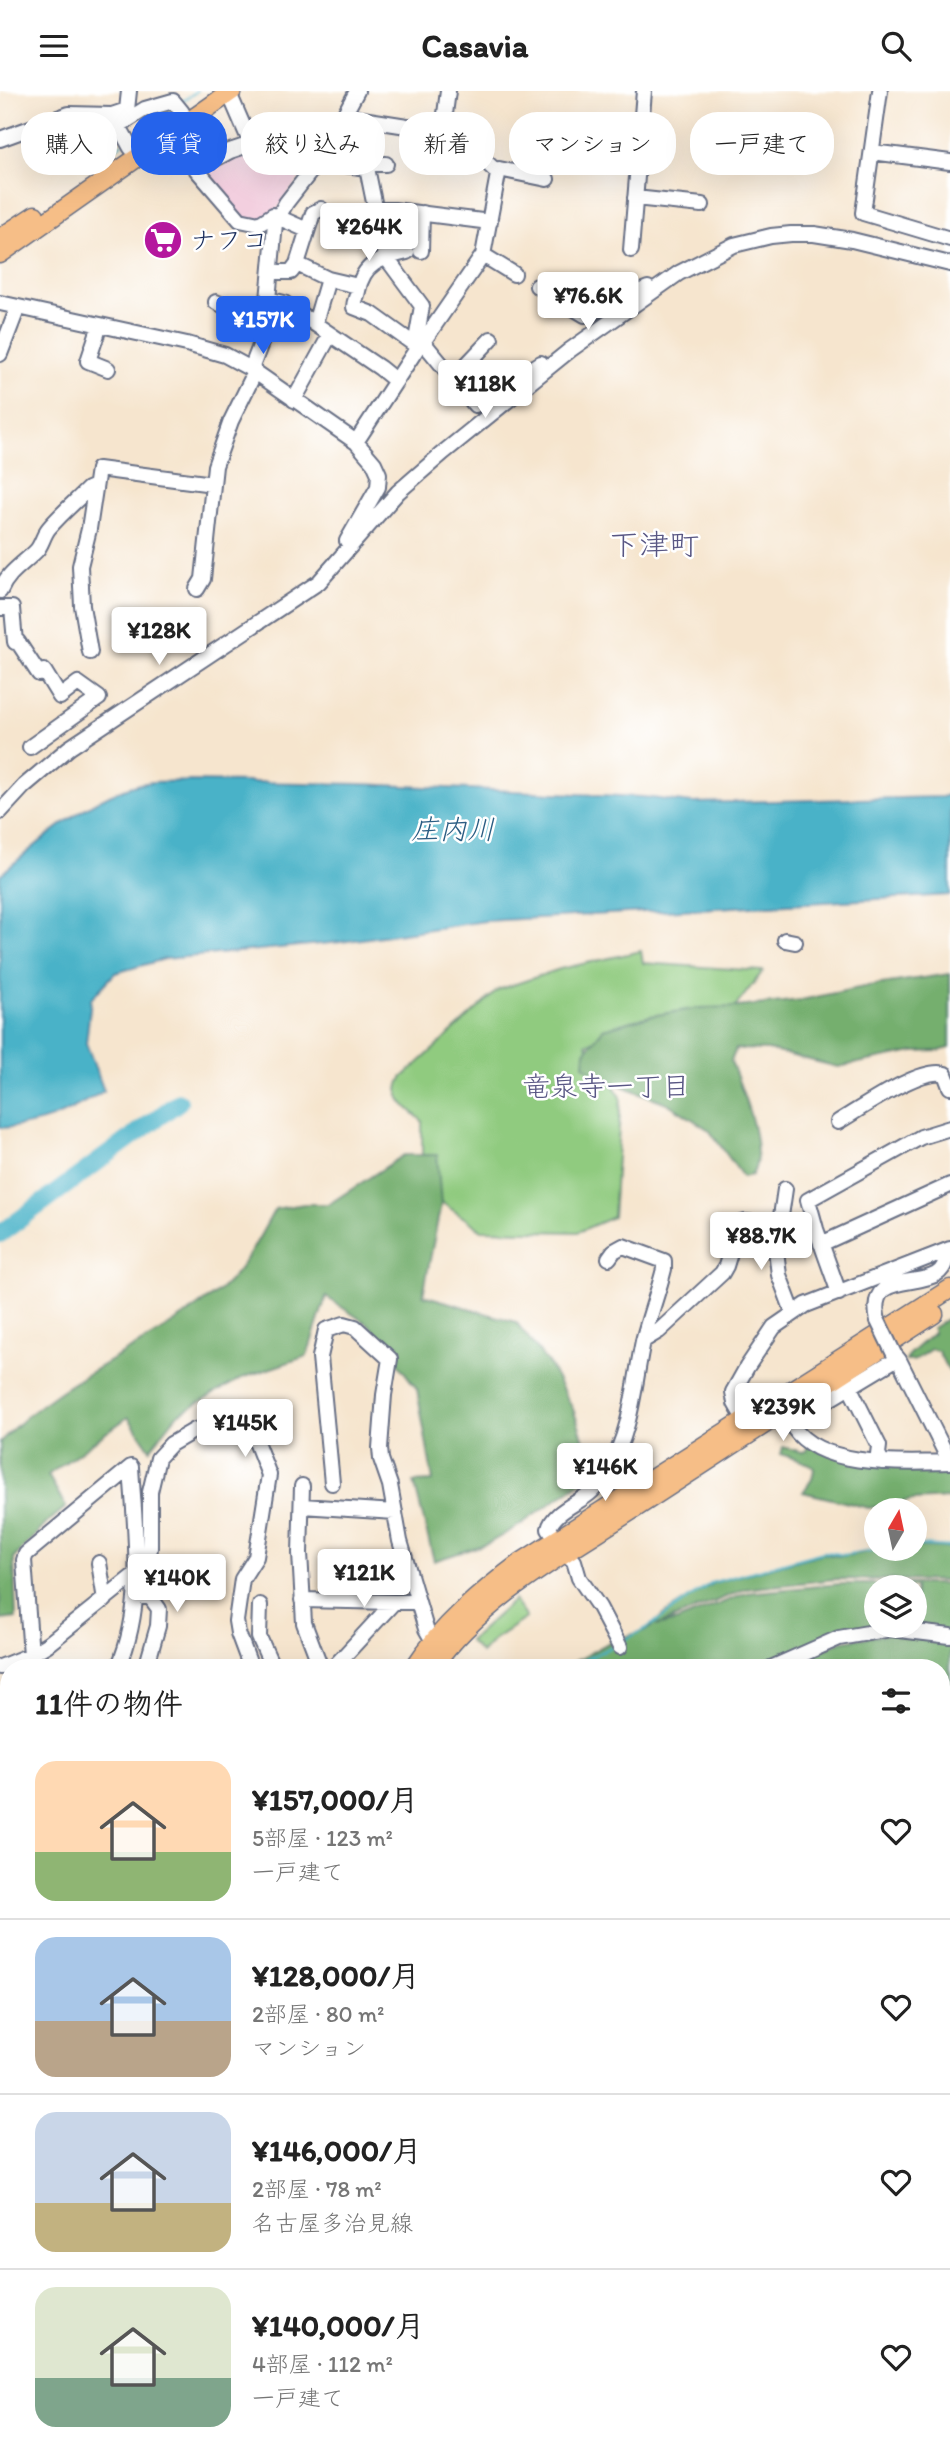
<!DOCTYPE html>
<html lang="ja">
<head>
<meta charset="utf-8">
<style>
  body { margin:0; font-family:Itim,"Klee One",sans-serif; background:#f2f2f2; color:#222; height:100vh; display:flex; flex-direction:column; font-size:26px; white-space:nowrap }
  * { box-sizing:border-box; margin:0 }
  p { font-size:23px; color:#767676 }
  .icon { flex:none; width:38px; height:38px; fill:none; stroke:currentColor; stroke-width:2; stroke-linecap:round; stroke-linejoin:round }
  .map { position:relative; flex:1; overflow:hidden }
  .side { position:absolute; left:0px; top:1568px; width:950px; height:798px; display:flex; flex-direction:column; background:#fff; border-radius:28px 28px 0 0; box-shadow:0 7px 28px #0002 }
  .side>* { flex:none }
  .guide { position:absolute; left:21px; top:21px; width:908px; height:63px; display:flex; gap:14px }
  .needle { width:46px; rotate:9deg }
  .fabs { position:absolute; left:864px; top:1407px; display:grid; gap:14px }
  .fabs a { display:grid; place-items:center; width:63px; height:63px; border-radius:50%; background:#fff; box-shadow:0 7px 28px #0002; font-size:35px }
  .price { position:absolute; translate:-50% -60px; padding:0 16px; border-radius:7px; background:#fff; color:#222; font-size:23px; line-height:46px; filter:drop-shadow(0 2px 4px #0008) }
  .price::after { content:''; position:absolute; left:50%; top:42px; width:21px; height:16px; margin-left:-10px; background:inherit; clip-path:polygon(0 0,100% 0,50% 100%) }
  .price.current { background:#2563eb; color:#fff }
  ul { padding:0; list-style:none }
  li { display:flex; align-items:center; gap:21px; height:175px; padding:0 35px }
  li+li { border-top:2px solid #e0e0e0 }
  li span { display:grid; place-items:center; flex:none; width:196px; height:140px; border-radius:21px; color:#555 }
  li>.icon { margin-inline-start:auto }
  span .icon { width:84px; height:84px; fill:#fffc; stroke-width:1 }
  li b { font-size:30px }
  h2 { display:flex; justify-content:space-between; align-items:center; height:84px; padding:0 35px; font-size:30px }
  .tag { padding:0 24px; border-radius:28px; background:#fff; box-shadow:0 7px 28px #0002; font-size:24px; line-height:63px }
  .tag.current { background:#2563eb; color:#fff }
  header { display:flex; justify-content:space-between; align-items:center; height:91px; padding:0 35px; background:#fff; font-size:32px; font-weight:800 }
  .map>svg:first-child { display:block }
  .built { fill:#f3cfdf }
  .green { fill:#90cb7f; stroke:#567d6e; stroke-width:2 }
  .forest { fill:#74af6e; stroke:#486f66; stroke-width:2 }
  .water { fill:#49b2c8; stroke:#327093; stroke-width:2 }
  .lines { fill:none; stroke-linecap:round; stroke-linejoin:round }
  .stream { stroke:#49b2c8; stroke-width:2.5 }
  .river { stroke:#49b2c8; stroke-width:18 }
  .minor-casing { stroke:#686f85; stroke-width:18 }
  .major-casing { stroke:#686f85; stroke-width:21 }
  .minor { stroke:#fff; stroke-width:14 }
  .major { stroke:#f6be87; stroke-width:18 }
  .minor-bridge-casing { stroke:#686f85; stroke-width:18; stroke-linecap:butt }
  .minor-bridge { stroke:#fff; stroke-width:14 }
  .labels { text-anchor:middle; stroke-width:5; stroke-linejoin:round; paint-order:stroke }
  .poi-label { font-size:26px; fill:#1b2f5e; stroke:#fff; text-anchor:start }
  .water-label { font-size:28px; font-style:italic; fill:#2b5d83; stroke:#fff }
  .neighbourhood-label { font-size:28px; fill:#595784; stroke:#fff }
  .quarter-label { font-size:30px; fill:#595784; stroke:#fff }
</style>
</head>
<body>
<header><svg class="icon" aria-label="menu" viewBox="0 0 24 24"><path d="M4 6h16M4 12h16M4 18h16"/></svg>Casavia<svg class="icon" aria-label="search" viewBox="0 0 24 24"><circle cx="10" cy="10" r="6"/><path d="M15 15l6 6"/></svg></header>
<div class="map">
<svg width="950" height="2366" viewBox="0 0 950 2366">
  <rect width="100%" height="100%" fill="#fff"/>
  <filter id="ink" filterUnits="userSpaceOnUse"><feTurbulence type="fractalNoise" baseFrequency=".0143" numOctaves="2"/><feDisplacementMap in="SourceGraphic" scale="14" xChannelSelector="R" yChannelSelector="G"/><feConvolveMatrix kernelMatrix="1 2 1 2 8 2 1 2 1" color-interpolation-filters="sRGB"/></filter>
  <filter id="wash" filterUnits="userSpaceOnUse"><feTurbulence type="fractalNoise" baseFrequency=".00686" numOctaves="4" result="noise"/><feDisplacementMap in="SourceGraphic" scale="28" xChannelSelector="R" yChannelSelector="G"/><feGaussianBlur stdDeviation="1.57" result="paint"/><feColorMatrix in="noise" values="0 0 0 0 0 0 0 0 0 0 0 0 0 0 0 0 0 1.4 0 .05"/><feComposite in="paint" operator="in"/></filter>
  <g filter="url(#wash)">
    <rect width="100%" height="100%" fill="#f6e5ce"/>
    <!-- built -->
    <path class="built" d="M249,55L313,69L275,121L259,132L241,127L198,78Z"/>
    <!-- green -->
    <path class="green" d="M641,860L643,872L763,880L731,921L620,938L586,953L621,1006L613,1126L578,1141L482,1139L422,1098V1030C408,1016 390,1008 402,987L498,899L560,878Z
      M514,1509L526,1527L493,1549L481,1562L469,1550Z"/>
    <!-- forest -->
    <path class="forest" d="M950,883V957L939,960L914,961L838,976L768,959L736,958L731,970C741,998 768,1057 752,1084L743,1086L709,1039L667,1012L601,987L584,974L585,961L603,938L650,925L699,917L737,916L801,909L868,895Z
      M404,1064H437L441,1113L423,1204L516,1231L550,1275L573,1318L595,1381L520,1434L489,1452L434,1470L414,1391L433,1390L417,1298L369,1234L326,1206L307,1265L242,1287L177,1324L150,1358L128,1326L48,1384L66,1416L48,1431L14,1467L16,1527L0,1529V1351C55,1290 135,1263 199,1214C208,1208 218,1202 225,1194C247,1173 260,1144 275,1118L304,1113H329Z
      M950,1226V1280L945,1274L938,1260L931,1258L913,1270H906L909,1263L933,1242V1237Z
      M808,1355L950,1374V1407L913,1409L869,1417L803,1401L812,1388L814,1378L810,1373L781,1363L783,1356L802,1361L806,1360Z
      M915,1455L950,1457V1490L836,1488L745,1498L656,1535L677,1530L746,1502L840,1493H950V1541L915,1535V1496H877V1535L840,1542L761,1577H563L610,1551L649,1538L663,1524L713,1492L824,1462C842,1469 862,1461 881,1458C892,1457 904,1458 915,1458Z
      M889,1543L950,1548V1625H942V1577H782L842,1550Z
      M942,1677L950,1681V1833H942Z
      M942,1842L950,1843V1907L942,1908Z
      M79,2357H148L150,2366H71Z"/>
    <!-- water -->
    <path class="water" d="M191,690L361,693L643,706L692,712L942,706L950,703V804L485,830L341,851L165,868L115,882L91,908L86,952L104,1000C64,1023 47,1034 0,1037V784C42,750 96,697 153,691C165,690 178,691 191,690Z
      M942,1934L950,1937V2102L942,2094Z
      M148,2357H205L210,2366H150Z"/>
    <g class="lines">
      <!-- stream -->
      <path class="stream" d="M180,12L197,0
        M131,46L171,17
        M91,75L123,52
        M915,1454L950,1456
        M622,1550L647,1537L711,1492L824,1461L844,1464L879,1458
        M568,1577L613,1555
        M326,2357L328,2366"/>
      <!-- river -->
      <path class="river" d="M0,1143L179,1011
        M65,2366L72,2357"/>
    </g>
  </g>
  <g filter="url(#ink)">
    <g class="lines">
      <!-- minor casing -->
      <g class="minor-casing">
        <path id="minor" d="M880,0L863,122L950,148
          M229,2L251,53
          M343,25L426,38L437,44L443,57L485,70L498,82
          M115,28L131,57
          M118,35L145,18L173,10L182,21
          M0,48L69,23L112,24L127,19L129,0
          M444,52L442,46L448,0
          M872,61L950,71
          M367,77L385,165L422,215L415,255
          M635,107L702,114
          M375,119H394L490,131
          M307,139L273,124L259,133L240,129L196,78L230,60L251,53L321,67L345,74L367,77L373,73H386
          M631,159L644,0
          M421,160L422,122
          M407,161C381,167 363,172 358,200C357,206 354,210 354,216L372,223L418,256
          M483,164L514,183
          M297,173L328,188L358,195
          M271,181H291L297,173L313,122L321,118
          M537,195L585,224L648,197
          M268,208L284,212L380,277L396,290
          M216,211L266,235
          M0,212L187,253L225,264L251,278L356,351L374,372L379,383L378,396L347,450
          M315,232L328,188
          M100,234L88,270L108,278
          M423,251L475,314L541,272
          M0,263L18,216
          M251,278L265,242L275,132L286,112L321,67L357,0
          M454,287L491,248
          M294,309L330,244
          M356,351L418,256L423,251L483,164L499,78L547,88
          M197,498L203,488L215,375L231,330L255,281
          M0,500C7,482 23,473 36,460C42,454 43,444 49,437C61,423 75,411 88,398L95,395
          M0,517H12L15,551H18L39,583L44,580L60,606L78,592L99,607L30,656
          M90,561L82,515L80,475L89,438L98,378L213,393
          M0,721L24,695L69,657L319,491L398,401L444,361L570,259L679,182L734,154L771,145L791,143H814L852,149L950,173
          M785,849L795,851
          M838,1031C859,1019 922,974 945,983L950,996
          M785,1098L776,1159L779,1184L793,1221
          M821,1153L950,1094
          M609,1167L614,1160L623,1155L664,1170V1178C658,1202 649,1226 643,1250C634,1293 632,1340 608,1379C604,1386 598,1394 592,1400C580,1412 553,1420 549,1438L565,1462L574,1470L579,1487L599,1516L620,1556
          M839,1202L816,1138L808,1109L921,1046L950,1037
          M878,1230C863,1166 950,1212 946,1160
          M644,1249L659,1240L722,1182L726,1175L739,1133L746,1131L778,1135
          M894,1263L899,1269L950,1371
          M896,1268L798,1327L793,1336C821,1378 905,1372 950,1371
          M850,1297L879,1355L878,1363L882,1371
          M752,1336L744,1328L735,1312L733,1301L747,1276L774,1236L806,1214L950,1158
          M332,1392L320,1266L326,1239L344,1233L355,1236L390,1268L384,1304L380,1357L381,1368L390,1394L400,1450L426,1538L437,1557
          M302,1395L300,1462L304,1532L321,1577
          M302,1415L395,1421
          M99,1472L105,1509
          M137,1504L151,1507L159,1518L158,1535L146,1577
          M144,1505L150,1457V1401L158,1367L171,1353L195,1339L227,1329L238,1328L245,1331L253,1343L269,1384L256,1466L242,1488L236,1530L238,1542L251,1577
          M302,1509L394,1511
          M260,1514L259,1546L273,1577
          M31,1564L24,1469L26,1463L131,1376C135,1442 146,1513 118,1577
          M0,1576L30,1564L48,1553L137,1482
          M333,1577L394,1511H418
          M771,1577L839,1547L891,1538L950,1545
          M0,1646H9
          M0,1703L9,1713
          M2,1798L9,1796
          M0,2005L9,2001
          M0,2051L9,2046
          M942,2168L950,2178
          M0,2169L9,2150
          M942,2266L950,2264
          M0,2356H9
          M269,2357L271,2366
          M354,2357L356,2366
          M406,2357L408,2366
          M459,2357L461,2366
          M701,2357L704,2366
          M785,2357L791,2366
          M901,2357L903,2366
          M479,2366L518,2357
          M730,2366L729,2360L740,2357"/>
      </g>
      <!-- major casing -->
      <g class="major-casing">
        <path id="major" d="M0,147L35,124
          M0,163L232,0
          M414,1577C441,1535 480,1502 520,1472L950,1198
          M432,1577C484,1504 567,1462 640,1414C738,1350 836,1287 934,1223
          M0,1940L9,1936
          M0,1958L9,1954
          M16,2366L20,2357"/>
      </g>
      <!-- minor -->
      <use href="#minor" class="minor"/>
      <!-- major -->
      <use href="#major" class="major"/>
      <!-- minor-bridge casing -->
      <g class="minor-bridge-casing">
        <path id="minor-bridge" d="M878,1230L894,1263"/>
      </g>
      <!-- minor-bridge -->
      <use href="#minor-bridge" class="minor-bridge"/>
    </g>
  </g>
  <!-- icons -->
  <defs>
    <g id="supermarket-disc" transform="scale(2.0125)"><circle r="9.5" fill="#b5179e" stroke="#fff"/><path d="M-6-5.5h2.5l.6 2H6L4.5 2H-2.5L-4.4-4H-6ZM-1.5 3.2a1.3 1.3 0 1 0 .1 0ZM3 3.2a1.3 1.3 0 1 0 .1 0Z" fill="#fff"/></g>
  </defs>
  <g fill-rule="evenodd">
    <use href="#supermarket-disc" x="163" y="149"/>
  </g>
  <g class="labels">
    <!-- poi labels -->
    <g class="poi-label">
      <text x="190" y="158">ナフコ</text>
    </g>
    <!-- water labels -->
    <g class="water-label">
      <text x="453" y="748">庄内川</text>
    </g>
    <!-- neighbourhood labels -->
    <g class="neighbourhood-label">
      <text x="606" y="1005">竜泉寺一丁目</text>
    </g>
    <!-- quarter labels -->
    <g class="quarter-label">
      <text x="654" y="464">下津町</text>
    </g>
  </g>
</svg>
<div class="fabs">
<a><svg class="needle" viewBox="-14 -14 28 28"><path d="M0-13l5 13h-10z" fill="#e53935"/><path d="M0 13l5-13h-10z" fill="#767676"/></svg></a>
<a><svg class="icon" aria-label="layers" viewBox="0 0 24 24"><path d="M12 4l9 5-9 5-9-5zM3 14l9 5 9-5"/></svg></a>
</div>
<b class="price" style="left:369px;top:172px">¥264K</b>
<b class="price" style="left:588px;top:241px">¥76.6K</b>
<b class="price current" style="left:263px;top:265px">¥157K</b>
<b class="price" style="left:485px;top:329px">¥118K</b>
<b class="price" style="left:159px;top:576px">¥128K</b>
<b class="price" style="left:761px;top:1181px">¥88.7K</b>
<b class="price" style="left:783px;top:1352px">¥239K</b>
<b class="price" style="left:245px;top:1368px">¥145K</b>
<b class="price" style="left:605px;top:1412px">¥146K</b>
<b class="price" style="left:364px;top:1518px">¥121K</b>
<b class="price" style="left:177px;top:1523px">¥140K</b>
<div class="guide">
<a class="tag">購入</a>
<a class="tag current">賃貸</a>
<a class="tag">絞り込み</a>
<a class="tag">新着</a>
<a class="tag">マンション</a>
<a class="tag">一戸建て</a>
</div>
<section class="side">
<h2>11件の物件<svg class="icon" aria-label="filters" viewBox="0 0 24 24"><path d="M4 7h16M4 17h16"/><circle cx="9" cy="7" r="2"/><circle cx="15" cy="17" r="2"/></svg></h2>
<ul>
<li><span style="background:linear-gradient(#ffd9b3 65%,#8fb573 0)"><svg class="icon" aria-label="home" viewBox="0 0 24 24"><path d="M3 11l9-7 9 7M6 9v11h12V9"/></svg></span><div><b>¥157,000/月</b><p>5部屋 · 123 m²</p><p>一戸建て</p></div><svg class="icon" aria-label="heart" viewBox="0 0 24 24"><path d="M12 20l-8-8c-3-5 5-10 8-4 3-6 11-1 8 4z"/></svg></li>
<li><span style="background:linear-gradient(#a9c7e8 60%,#b9a48a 0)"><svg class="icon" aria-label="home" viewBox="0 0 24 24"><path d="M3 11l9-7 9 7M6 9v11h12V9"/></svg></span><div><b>¥128,000/月</b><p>2部屋 · 80 m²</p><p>マンション</p></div><svg class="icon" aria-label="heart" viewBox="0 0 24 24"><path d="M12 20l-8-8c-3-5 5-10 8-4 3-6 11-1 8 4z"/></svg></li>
<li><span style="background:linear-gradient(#c9d6e8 65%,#c2b280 0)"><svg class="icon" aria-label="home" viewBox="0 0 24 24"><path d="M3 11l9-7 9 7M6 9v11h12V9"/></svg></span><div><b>¥146,000/月</b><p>2部屋 · 78 m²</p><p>名古屋多治見線</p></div><svg class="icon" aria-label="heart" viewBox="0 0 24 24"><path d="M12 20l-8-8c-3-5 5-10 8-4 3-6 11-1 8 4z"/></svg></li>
<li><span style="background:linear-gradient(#dfe7d0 65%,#7fa58c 0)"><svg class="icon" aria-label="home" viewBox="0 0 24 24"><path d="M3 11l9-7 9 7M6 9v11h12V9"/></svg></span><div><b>¥140,000/月</b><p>4部屋 · 112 m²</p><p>一戸建て</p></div><svg class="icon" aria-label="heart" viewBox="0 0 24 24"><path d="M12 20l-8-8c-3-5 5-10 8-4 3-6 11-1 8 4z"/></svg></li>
</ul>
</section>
</div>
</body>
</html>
